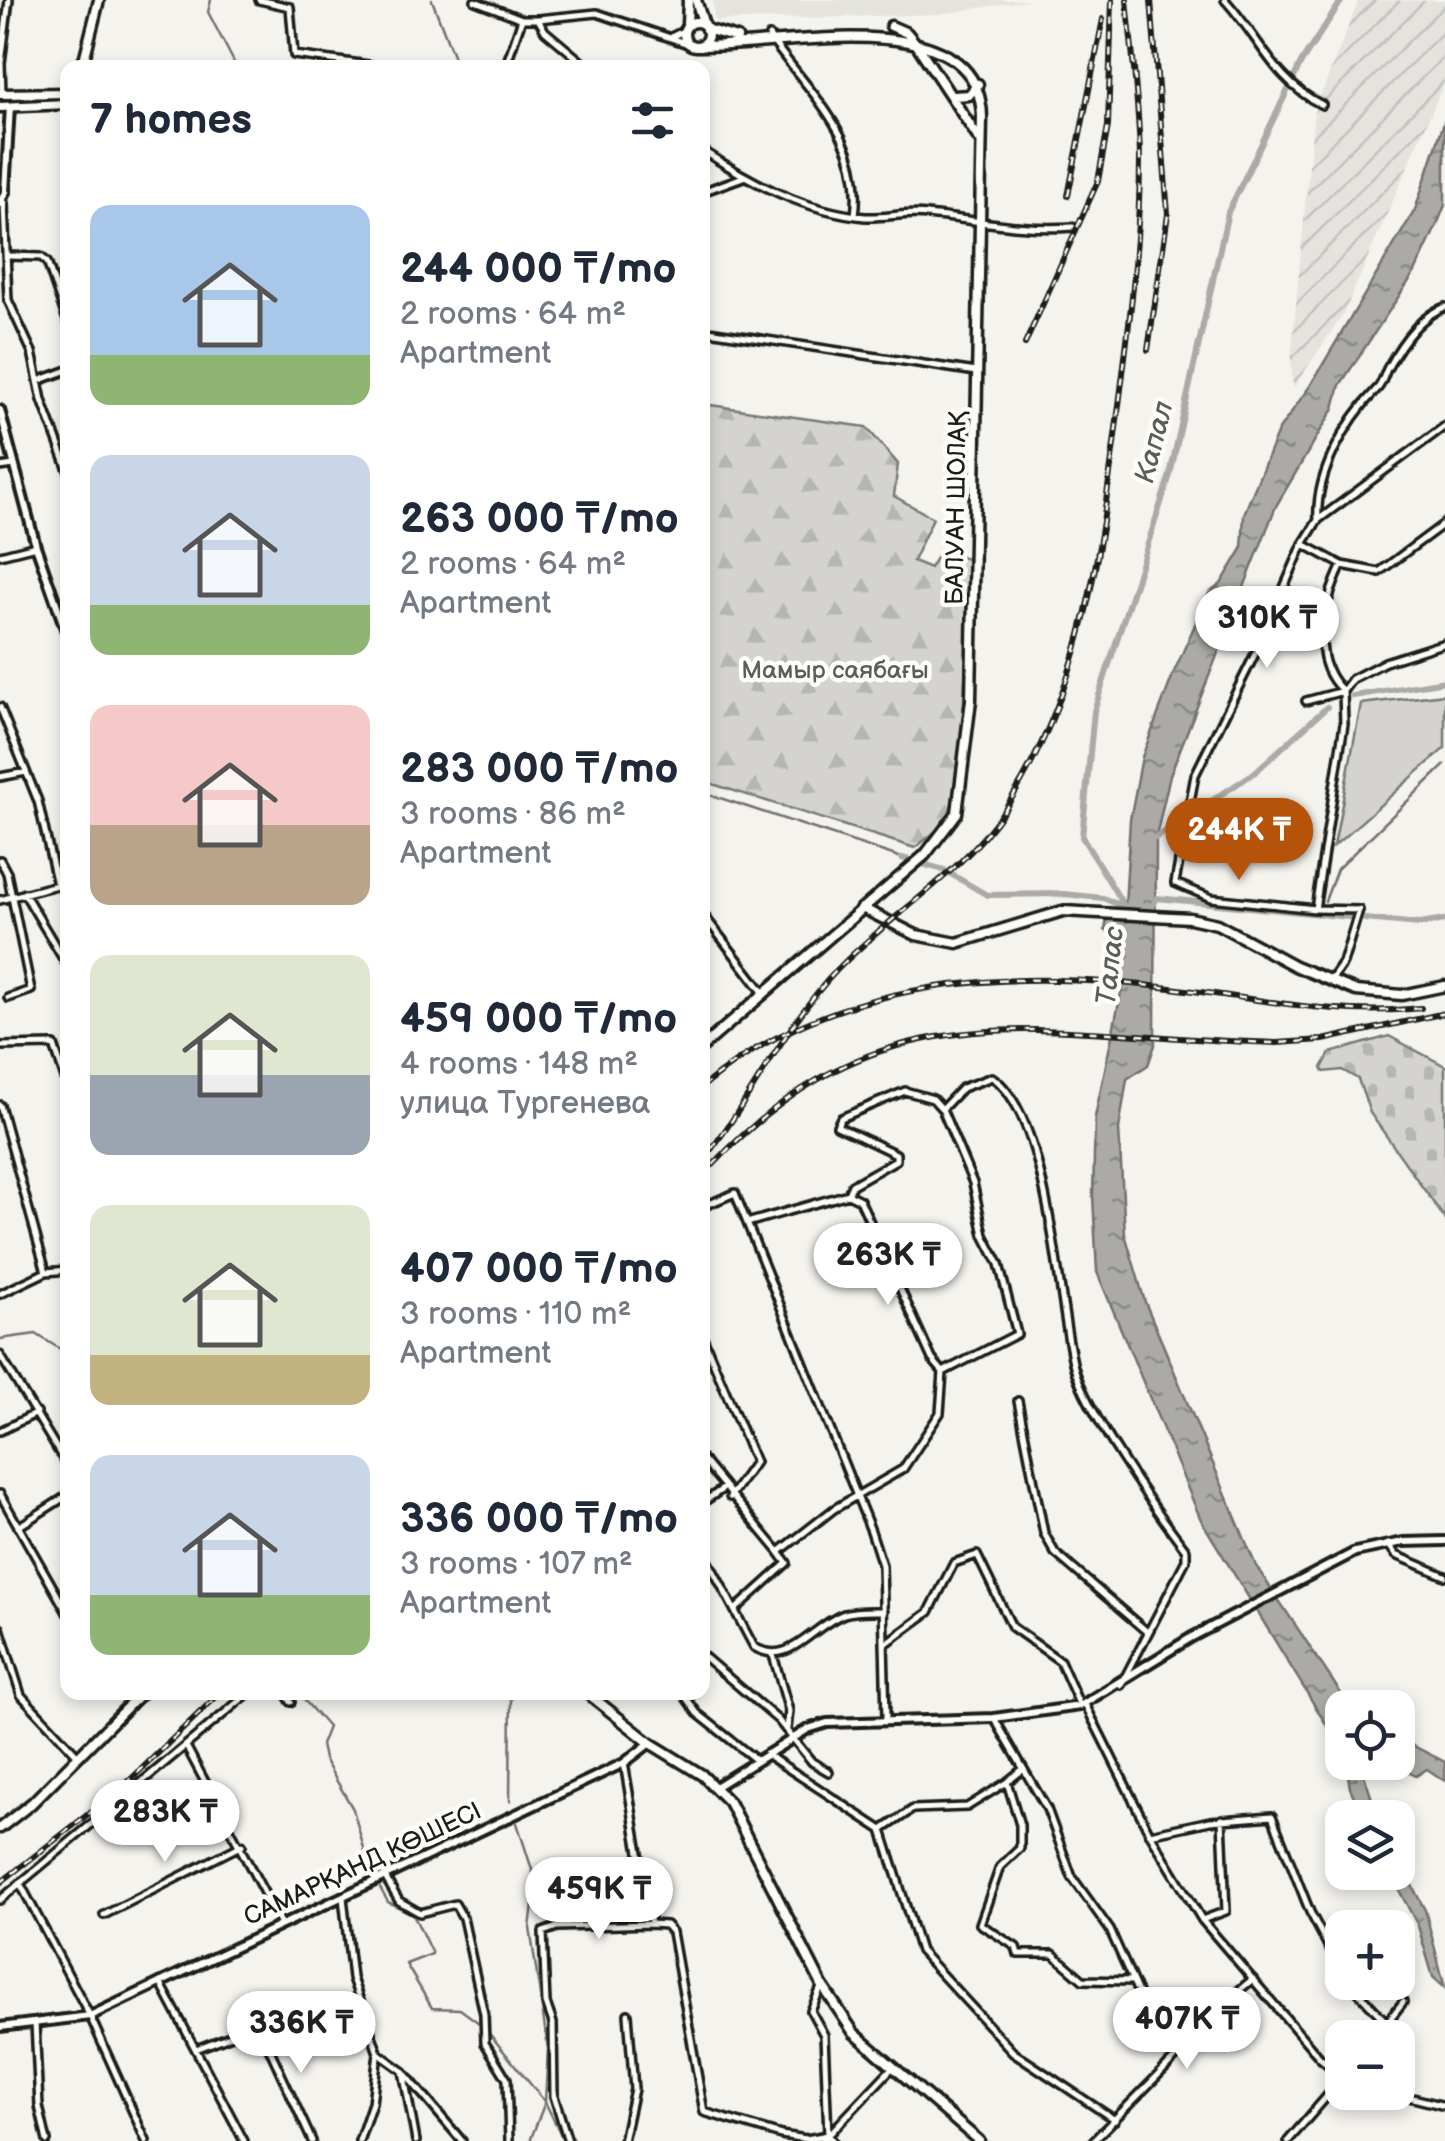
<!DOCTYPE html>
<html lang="en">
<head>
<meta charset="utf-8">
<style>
  body { margin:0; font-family:"Balsamiq Sans",sans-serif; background:#f2f2f3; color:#1f2937; height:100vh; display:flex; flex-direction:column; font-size:38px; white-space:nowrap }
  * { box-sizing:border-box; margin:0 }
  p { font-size:32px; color:#747a83 }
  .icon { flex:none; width:55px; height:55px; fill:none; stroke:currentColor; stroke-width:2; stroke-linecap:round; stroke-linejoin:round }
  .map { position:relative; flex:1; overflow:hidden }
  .side { position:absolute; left:60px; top:60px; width:650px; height:1640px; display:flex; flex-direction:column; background:#fff; border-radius:20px; box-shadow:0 5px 15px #0003 }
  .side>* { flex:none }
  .buttons { position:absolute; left:1325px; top:1690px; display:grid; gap:20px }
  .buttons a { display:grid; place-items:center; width:90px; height:90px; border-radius:20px; background:#fff; box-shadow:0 5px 15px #0003; font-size:50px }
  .price { position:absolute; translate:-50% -85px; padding:0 22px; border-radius:35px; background:#fff; color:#222; font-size:32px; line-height:65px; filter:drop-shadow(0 2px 5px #0008) }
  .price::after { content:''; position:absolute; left:50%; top:60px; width:30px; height:22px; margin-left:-15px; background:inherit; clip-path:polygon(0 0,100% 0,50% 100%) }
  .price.on { background:#b45309; color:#fff }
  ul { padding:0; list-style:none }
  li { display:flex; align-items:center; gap:30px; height:250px; padding:0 30px }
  li span { display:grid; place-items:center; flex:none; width:280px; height:200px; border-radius:20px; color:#555 }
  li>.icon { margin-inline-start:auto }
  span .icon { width:120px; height:120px; fill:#fffc; stroke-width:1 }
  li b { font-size:42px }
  h2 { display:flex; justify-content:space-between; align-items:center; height:120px; padding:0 30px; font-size:42px }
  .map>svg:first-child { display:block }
  .built { fill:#e4e3de }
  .industrial { fill:url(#industrial-furrows) }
  .green { fill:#d4d3cf; stroke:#787876; stroke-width:2.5 }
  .forest { fill:url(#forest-firs); stroke:#787876; stroke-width:2.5 }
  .cemetery { fill:url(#cemetery-stones); stroke:#787876; stroke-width:2.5 }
  .water { fill:url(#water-ripples); stroke:#72716f; stroke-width:2.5 }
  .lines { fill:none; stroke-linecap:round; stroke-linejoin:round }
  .stream { stroke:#72716f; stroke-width:2.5 }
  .canal { stroke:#abaaa6; stroke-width:6 }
  .minor-casing { stroke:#1c1c1c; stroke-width:12 }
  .tertiary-casing { stroke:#1c1c1c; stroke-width:14 }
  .secondary-casing { stroke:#1c1c1c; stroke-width:15 }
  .primary-casing { stroke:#1c1c1c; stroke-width:15 }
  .minor { stroke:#fdfcf7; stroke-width:5 }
  .tertiary { stroke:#fdfcf7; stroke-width:6 }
  .secondary { stroke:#fdfcf7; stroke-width:8 }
  .primary { stroke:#fdfcf7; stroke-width:8 }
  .rail-casing { stroke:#1c1c1c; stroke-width:6 }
  .rail { stroke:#fdfcf7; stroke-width:2.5; stroke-dasharray:8; stroke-linecap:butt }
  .labels { text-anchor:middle; stroke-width:9; stroke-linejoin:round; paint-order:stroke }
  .street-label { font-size:25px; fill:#1c1c1c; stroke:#fdfcf7 }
  .park-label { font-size:25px; fill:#5c5c5b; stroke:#fdfcf7 }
  .water-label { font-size:28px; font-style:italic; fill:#5c5c5a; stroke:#fdfcf7 }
</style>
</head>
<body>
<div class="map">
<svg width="1445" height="2141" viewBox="0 0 1445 2141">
  <defs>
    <pattern id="industrial-furrows" width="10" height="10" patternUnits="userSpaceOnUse" patternTransform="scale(2.5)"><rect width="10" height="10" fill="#e4e3de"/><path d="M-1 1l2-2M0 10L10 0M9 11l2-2" fill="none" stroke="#c3c2be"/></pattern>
    <pattern id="forest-firs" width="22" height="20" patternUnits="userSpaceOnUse" patternTransform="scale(2.5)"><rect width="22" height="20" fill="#d4d3cf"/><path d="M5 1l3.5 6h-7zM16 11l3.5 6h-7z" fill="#b5b5b1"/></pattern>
    <pattern id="cemetery-stones" width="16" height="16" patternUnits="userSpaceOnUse" patternTransform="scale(2.5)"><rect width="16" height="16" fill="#d4d3cf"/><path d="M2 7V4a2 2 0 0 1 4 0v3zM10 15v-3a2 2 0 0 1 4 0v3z" fill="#b5b5b1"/></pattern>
    <pattern id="water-ripples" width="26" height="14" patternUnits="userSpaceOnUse" patternTransform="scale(2.5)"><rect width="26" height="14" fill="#abaaa6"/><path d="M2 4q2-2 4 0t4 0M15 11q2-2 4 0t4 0" fill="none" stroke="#8a8a86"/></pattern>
  </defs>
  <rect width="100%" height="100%" fill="#f4f3ee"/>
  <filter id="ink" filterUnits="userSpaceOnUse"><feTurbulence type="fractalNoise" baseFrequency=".01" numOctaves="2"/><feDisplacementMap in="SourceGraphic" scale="20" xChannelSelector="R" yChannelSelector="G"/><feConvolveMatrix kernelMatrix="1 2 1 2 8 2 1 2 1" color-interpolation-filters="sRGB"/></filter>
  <g filter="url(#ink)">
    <!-- built -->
    <path class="built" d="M713,0H1029L940,14L714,21Z"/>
    <!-- industrial -->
    <path class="industrial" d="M1359,0L1445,1V81L1343,315L1293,388L1291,359L1314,112Z"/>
    <!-- green -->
    <path class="green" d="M1445,694V748L1334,846L1361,704Z"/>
    <!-- forest -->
    <path class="forest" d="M703,404L866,427L898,464L894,496L933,518L913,561L930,568L940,551L971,560L960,779L946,823L915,848L703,781Z"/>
    <!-- cemetery -->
    <path class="cemetery" d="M1389,1036L1445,1066V1219L1370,1113L1358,1079L1342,1070L1324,1072L1322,1068L1330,1053Z"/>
    <!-- water -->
    <path class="water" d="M1445,119V205L1437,225L1415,272L1340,385L1334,408L1276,506L1170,775L1156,837L1155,1045L1148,1065L1127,1079L1119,1129L1125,1234L1145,1302L1256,1566L1350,1707L1342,1708V1750L1201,1520L1097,1272L1093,1196L1095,1117L1123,983L1112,935L1105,930L1108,912L1125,906L1130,820L1142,757L1174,672L1209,593L1221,584L1242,549L1244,514L1278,431L1310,386L1415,210Z
      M1398,1738L1445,1762V1781L1427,1769L1416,1776L1391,1763L1398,1762Z
      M1346,1763H1360L1378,1817H1363L1350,1788Z
      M1398,1859L1425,1910L1445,1988L1433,1977L1418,1926L1390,1873L1398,1872Z"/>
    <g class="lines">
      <!-- stream -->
      <path class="stream" d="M211,0L208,12L237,68
        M432,0L458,68
        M702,792L902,858
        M1325,901L1337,869L1445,765
        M0,1339L36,1334L68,1354
        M297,1692L328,1727L321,1745L324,1759L353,1809L369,1867
        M510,1801L511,1692
        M517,1823L536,1882L530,1928L548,2049L545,2102L530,2141
        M380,1888L388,1902L413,1914L432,1954L406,1964L432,2008L460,2009L483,2026
        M488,2032L545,2102L564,2141"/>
      <!-- canal -->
      <path class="canal" d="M1353,696L1445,681
        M1152,840L1254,773L1327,707
        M902,858L944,870L987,895L1064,894L1103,898L1124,907
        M1124,906L1082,837L1094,711L1170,475L1228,212L1302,61L1342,0
        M1151,909L1157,898L1349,917
        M1365,919L1420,924L1445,920"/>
      <!-- minor casing -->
      <g class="minor-casing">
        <path id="minor" d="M259,0L290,7L294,55L391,68
          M1225,0C1260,38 1274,81 1322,105
          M475,1L522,19H538L545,31L589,68
          M538,19L597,13L691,45
          M673,36L685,30
          M769,36C808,92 866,139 855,215
          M505,68L522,19
          M2,94L1,63L9,0
          M702,150C752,183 805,211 865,217C886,218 907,212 927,215C977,220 1023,231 1073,227
          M702,192L743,177
          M4,203L8,300L32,352L42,400L68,470
          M9,256L41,257L47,262L68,323
          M702,330L976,372
          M38,381L68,370
          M0,467L14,465
          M1318,520C1315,474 1346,421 1377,389C1382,385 1384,375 1387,369C1400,345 1419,316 1445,307
          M1303,544L1342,565L1379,572L1445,523
          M0,555L36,546
          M1306,701L1343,691L1352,679L1385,662L1445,643
          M0,707L38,801L57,885
          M0,777L26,772
          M0,860L7,873L31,990L8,998
          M24,893L68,967
          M0,900L68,882
          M1315,909L1211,898L1175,883L1195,775L1256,652L1303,544L1318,520L1445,426
          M702,913L763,992
          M1332,979L1343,963L1359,910L1315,909L1344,724L1343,691C1307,659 1325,601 1342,565
          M0,1046L54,1045L68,1087
          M0,1105L46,1272
          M942,1109L962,1088L992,1077C1050,1115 1057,1301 1074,1367C1086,1411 1156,1511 1186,1550V1560L1121,1685
          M702,1207L735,1193L871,1531L882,1565L886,1718
          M747,1223L848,1194L852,1185L896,1160V1154L837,1126L841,1118L905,1091L933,1099L942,1109L973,1183L984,1235L999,1264L1017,1334L943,1372
          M0,1294L46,1272L68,1270
          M702,1335L755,1462L730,1497
          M0,1355L68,1467
          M1018,1401L1044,1533L1055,1553L1146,1631
          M0,1431L37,1413
          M702,1459L779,1552
          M0,1494L68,1614
          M702,1503L724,1488
          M18,1527L68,1495
          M1388,1544L1396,1555L1445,1576
          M702,1549L754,1647C790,1668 811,1626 844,1614C856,1610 871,1611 884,1611
          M736,1609L787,1563L779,1552L834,1509L903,1469L940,1413L943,1372L932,1359L860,1200L848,1194
          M0,1628L21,1695L79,1757
          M884,1645L929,1612L954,1563L977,1555L1012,1627L1060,1661L1080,1706
          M702,1655L778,1720L812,1762L829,1772
          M773,1655L789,1711L787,1729
          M127,1692L135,1700
          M285,1692L291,1702
          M682,1692L697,1713L756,1760
          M1085,1704L1150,1834L1202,1920L1320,2058L1342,2076
          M994,1718L1047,1809L1072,1877L1110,1930L1140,1997L1183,2034
          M187,1748L280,1923
          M766,1754L882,1830L920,1951L1013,2052L1115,2120
          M624,1763L651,1924L666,1925L672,1932L704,2112L781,2135L806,2139L828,2135L833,2141
          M1022,1770L1007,1782L1020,1825V1848L1000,1867L980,1924L1016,1947L1018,1954H1053L1083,1980L1132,1981
          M882,1830L913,1809L967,1807L1007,1782
          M1150,1834L1210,1821L1272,1816L1310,1912L1342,1972
          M587,1874L594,1925
          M385,1877L399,1901L420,1913L455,1904L463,1918L484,2014L485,2043L507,2079L509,2141
          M22,1887L90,2016L146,2141
          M343,1897L352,1978L378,2053L372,2103L359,2141
          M0,1900L250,1692
          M104,1915L242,1845
          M1202,1920L1226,1911L1222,1819
          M160,1982L244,2141
          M1349,1982L1387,2023
          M822,1985L811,2011L824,2035L828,2135
          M35,2023L39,2106L47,2141
          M259,2026L312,2141
          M1375,2038L1403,2002
          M196,2049L258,2025L361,2007
          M378,2053L403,2071L416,2141
          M406,2075L462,2141
          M1389,2092L1445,2106
          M568,2141L554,2096L553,2023L546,2003L543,1932L557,1927L651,1924
          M623,2141L634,2089L628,2014
          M823,2141L891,2069
          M1093,2141L1177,2056L1188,2023L1205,2018L1253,1979
          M1288,2141L1342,2079"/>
      </g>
      <!-- tertiary casing -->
      <g class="tertiary-casing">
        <path id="tertiary" d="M0,204L5,192L10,106
          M0,410L36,546L68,637
          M715,1787L808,1729L827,1723L994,1718L1080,1706L1192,1637L1355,1552L1403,1542L1445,1541
          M0,2027L90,2016L624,1763L650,1743"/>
      </g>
      <!-- secondary casing -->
      <g class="secondary-casing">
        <path id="secondary" d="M82,68L99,0
          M0,94L68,93
          M0,107L68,104
          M862,908L916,935L957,943L1063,911L1190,918L1217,924L1295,966L1356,991L1402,995L1445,986"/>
      </g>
      <!-- primary casing -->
      <g class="primary-casing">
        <path id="primary" d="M696,0L704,25
          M684 34a12 12 0 1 1 24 0a12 12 0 1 1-24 0Z
          M687,25L688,0
          M891,26L907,33L917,45L979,139
          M706,29L737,38
          M696,46C789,47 979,0 982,117L971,700L957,813L925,855L702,1047
          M954,96L969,95L978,84
          M586,1692L650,1743L702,1775L729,1802L822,1985L854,2033L979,2141
          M0,1828L32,1803L142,1692"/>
      </g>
      <!-- minor -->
      <use href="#minor" class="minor"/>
      <!-- tertiary -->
      <use href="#tertiary" class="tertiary"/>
      <!-- secondary -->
      <use href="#secondary" class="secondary"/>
      <!-- primary -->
      <use href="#primary" class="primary"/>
      <!-- rail casing -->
      <g class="rail-casing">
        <path id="rail" d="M1068,196L1103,19
          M1025,344L1098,181L1108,126L1112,0
          M1148,350L1168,214L1151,0
          M702,1087C840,973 1017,968 1186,990C1264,1000 1343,1017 1421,1008
          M702,1161C752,1100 782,1028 837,970C891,913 961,876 1005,809C1078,697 1097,573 1114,444C1126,349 1140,253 1140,158C1139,105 1132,52 1127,0
          M713,1165C887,978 1052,1038 1277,1043L1323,1040L1445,1013
          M0,1883L124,1786L221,1692"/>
      </g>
      <!-- rail -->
      <use href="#rail" class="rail"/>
    </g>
  </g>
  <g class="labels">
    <!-- street labels -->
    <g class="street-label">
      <text transform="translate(955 508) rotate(-89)" y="9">БАЛУАН ШОЛАҚ</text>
      <text transform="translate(362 1863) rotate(-25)" y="9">САМАРҚАНД КӨШЕСІ</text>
    </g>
    <!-- park labels -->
    <g class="park-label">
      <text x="835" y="678">Мамыр саябағы</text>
    </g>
    <!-- water labels -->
    <g class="water-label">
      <text transform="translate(1153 442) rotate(-76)" y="10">Капал</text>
      <text transform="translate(1109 966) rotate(-84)" y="10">Талас</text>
    </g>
  </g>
</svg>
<div class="buttons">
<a><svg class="icon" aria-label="locate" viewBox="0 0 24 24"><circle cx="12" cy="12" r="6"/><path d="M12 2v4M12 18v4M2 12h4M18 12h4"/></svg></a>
<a><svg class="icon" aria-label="layers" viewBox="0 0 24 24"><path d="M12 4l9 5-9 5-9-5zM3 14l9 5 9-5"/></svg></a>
<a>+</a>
<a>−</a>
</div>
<b class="price" style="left:1267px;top:671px">310K ₸</b>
<b class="price on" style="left:1239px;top:883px">244K ₸</b>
<b class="price" style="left:888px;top:1308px">263K ₸</b>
<b class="price" style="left:165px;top:1865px">283K ₸</b>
<b class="price" style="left:599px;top:1942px">459K ₸</b>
<b class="price" style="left:1187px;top:2072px">407K ₸</b>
<b class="price" style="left:301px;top:2076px">336K ₸</b>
<section class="side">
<h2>7 homes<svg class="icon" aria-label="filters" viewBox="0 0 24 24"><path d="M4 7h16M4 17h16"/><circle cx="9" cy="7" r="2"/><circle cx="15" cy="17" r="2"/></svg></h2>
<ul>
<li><span style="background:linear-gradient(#a9c7e8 75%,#8fb573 0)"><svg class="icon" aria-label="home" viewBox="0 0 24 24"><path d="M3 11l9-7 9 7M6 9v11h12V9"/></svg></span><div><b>244 000 ₸/mo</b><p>2 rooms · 64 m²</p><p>Apartment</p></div></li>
<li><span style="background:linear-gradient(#c9d6e8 75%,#8fb573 0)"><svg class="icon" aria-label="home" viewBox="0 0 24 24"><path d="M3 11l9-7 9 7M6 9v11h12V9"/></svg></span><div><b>263 000 ₸/mo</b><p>2 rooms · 64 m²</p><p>Apartment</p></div></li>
<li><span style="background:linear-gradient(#f6c9c9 60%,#b9a48a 0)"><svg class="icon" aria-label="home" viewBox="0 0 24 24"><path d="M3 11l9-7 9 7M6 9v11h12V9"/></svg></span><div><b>283 000 ₸/mo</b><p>3 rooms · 86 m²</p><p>Apartment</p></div></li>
<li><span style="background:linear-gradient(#dfe7d0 60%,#9aa5b1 0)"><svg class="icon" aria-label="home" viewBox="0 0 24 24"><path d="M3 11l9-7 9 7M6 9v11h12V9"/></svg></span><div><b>459 000 ₸/mo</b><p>4 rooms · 148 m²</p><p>улица Тургенева</p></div></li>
<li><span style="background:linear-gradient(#dfe7d0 75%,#c2b280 0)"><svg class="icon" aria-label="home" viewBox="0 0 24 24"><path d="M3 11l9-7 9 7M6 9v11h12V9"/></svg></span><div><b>407 000 ₸/mo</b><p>3 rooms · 110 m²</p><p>Apartment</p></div></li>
<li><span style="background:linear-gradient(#c9d6e8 70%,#8fb573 0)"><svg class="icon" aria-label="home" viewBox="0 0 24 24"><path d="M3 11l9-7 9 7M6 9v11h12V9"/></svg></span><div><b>336 000 ₸/mo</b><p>3 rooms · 107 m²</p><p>Apartment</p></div></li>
</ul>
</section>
</div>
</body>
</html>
